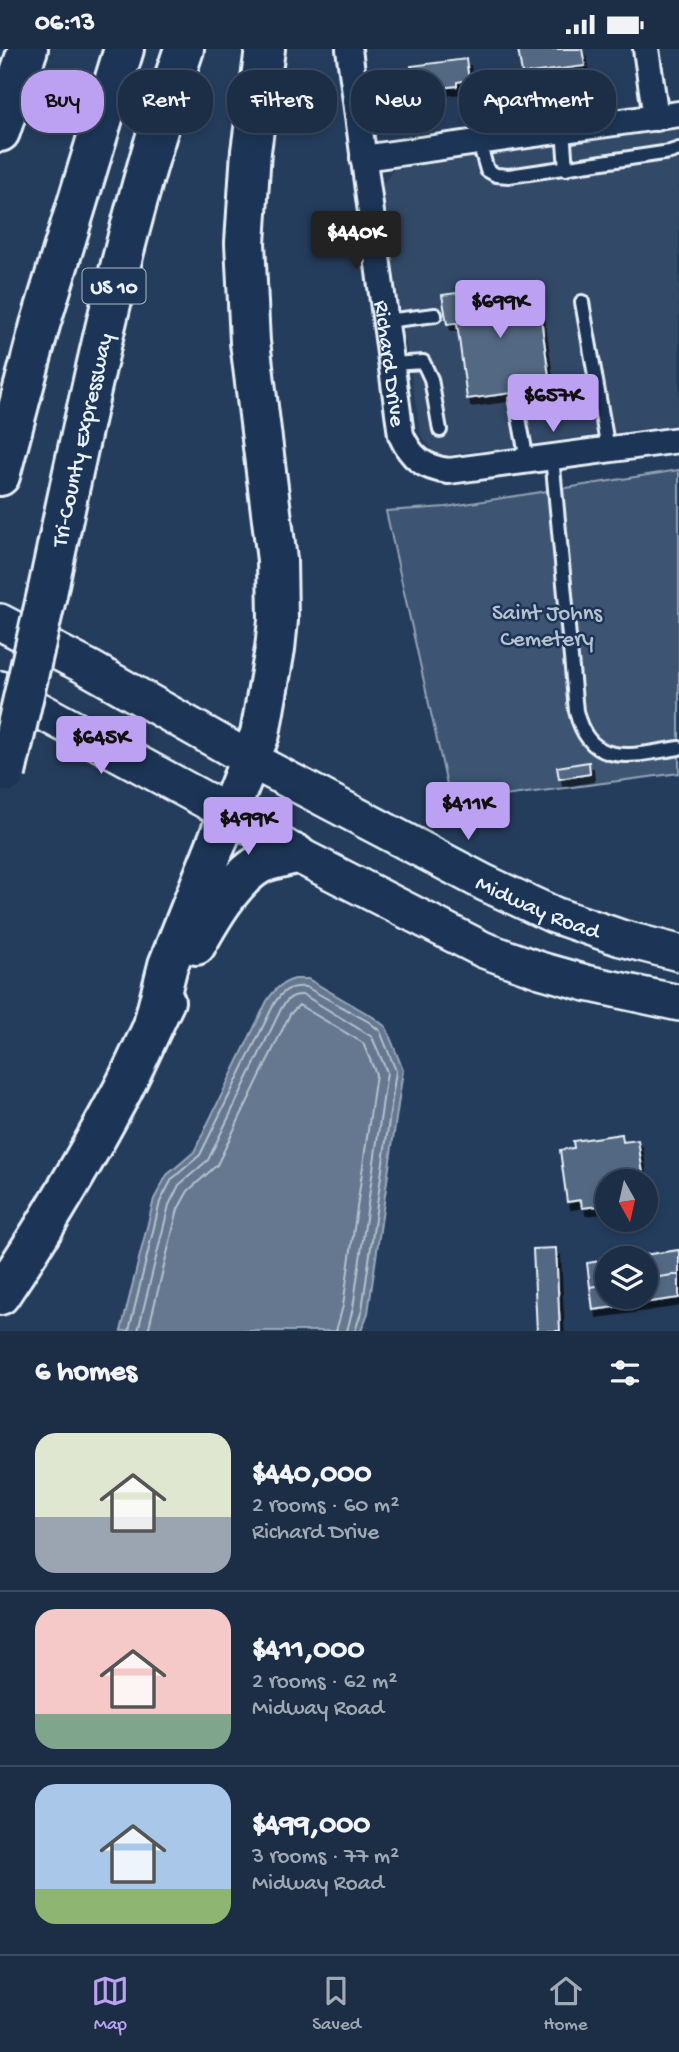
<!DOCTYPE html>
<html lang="en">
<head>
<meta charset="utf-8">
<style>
  body { margin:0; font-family:"Gochi Hand",sans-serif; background:#25364d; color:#f1f3f6; height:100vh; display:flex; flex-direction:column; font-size:26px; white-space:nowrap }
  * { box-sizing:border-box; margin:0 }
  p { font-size:23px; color:#a0a8b3 }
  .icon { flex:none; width:38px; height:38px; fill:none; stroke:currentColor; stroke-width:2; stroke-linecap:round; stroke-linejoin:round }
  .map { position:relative; height:1282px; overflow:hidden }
  .sheet { display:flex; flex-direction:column; background:#1c2e46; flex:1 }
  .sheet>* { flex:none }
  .banner { position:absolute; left:21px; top:21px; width:637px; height:63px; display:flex; gap:14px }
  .needle { width:46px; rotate:172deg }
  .tools { position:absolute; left:595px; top:1120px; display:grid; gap:14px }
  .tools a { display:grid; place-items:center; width:63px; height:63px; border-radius:50%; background:#1c2e46; box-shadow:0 4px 10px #0003,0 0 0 2px #3a4a5f; font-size:35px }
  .price { position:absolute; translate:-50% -60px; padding:0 16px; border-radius:7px; background:#bca0f2; color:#111; font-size:23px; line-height:46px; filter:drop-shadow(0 2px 4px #0008) }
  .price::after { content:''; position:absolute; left:50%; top:42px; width:21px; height:16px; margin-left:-10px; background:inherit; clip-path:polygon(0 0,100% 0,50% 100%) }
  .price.on { background:#222; color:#fff }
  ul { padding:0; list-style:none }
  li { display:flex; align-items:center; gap:21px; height:175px; padding:0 35px }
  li+li { border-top:2px solid #3a4a5f }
  li span { display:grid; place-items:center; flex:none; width:196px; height:140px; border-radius:21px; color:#555 }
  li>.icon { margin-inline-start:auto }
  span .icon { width:84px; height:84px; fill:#fffc; stroke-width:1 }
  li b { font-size:30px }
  h2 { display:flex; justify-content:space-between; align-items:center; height:84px; padding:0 35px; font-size:30px }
  .pill { padding:0 24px; border-radius:28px; background:#1c2e46; box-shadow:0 4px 10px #0003,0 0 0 2px #3a4a5f; font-size:24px; line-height:63px }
  .pill.on { background:#bca0f2; color:#111 }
  .status { display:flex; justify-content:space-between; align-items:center; height:49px; padding:0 35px; background:#1c2e46; direction:ltr }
  .status svg { height:19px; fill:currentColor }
  .tabs { display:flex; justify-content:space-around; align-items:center; height:98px; border-top:2px solid #3a4a5f; background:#1c2e46; font-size:19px; color:#a0a8b3 }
  .tabs a { display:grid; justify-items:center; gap:4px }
  .tabs .on { color:#bca0f2 }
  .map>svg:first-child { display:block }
  .built { fill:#334a68 }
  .green { fill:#3e5472; stroke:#93a2b5; stroke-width:2 }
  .water { fill:#657890; stroke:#99a8ba; stroke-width:2 }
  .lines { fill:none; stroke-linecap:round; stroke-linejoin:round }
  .shore { stroke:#b4c1ce; stroke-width:2 }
  .building { fill:#536782; stroke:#e8f1f8; stroke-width:2; filter:url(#shadow) }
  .service-casing { stroke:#e8f1f8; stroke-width:18 }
  .minor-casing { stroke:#e8f1f8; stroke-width:30 }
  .secondary-casing { stroke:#e8f1f8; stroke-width:40 }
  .motorway-casing { stroke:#e8f1f8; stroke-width:44 }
  .service { stroke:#1d3557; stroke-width:12 }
  .minor { stroke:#1d3557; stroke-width:24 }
  .secondary { stroke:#1d3557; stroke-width:35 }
  .motorway { stroke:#1d3557; stroke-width:38 }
  .motorway-bridge-casing { stroke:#e8f1f8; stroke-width:44; stroke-linecap:butt }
  .motorway-bridge { stroke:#1d3557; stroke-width:38 }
  .labels { text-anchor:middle; stroke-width:5; stroke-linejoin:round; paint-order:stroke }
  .shield { fill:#1d3557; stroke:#abb9c8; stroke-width:2 }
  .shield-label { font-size:21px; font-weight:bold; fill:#e8f1f8 }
  .street-label { font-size:23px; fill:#e8f1f8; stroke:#1d3557 }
  .park-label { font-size:23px; fill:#b5c2d0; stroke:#1d3557 }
</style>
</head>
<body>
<div class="status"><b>06:13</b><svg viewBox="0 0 49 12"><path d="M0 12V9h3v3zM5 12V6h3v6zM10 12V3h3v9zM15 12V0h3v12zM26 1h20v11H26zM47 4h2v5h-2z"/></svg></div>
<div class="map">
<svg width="679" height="1282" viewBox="0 0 679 1282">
  <defs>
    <filter id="shadow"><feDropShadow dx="4" dy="7" stdDeviation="0" flood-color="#0009"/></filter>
  </defs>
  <rect width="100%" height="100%" fill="#253d5d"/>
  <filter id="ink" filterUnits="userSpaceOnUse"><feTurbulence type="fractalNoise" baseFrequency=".0143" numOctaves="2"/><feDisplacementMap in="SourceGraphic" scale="14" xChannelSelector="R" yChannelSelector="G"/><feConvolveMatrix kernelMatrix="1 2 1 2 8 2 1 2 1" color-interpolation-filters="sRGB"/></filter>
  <g filter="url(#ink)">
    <!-- built -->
    <path class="built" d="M679,76V375L446,406L434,403L421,386L382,152L383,135L392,122L404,113Z"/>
    <!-- green -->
    <path class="green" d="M679,421V724L451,754L386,462L446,458Z"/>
    <!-- water -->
    <path class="water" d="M295,930H308L373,968L386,978L403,1021L368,1264L361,1282H121L154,1150L167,1126L194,1103L267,952C275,940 281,934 295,930Z"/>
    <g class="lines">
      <!-- shore -->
      <path class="shore" d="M129,1282L160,1153L172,1130L200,1106L274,955C282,942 290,936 306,938L369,973L380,982L396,1022L362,1261L355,1282
        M138,1282L169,1156L179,1136L208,1111L281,960C287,950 292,945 304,946L372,988L387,1023L353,1259L347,1282
        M148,1282L178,1160L188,1142L217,1116L290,965L299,956L363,994L376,1025L343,1257L336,1282"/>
    </g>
    <!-- building -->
    <path class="building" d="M518,0H582L585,17L522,25Z
      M466,10L469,31L457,33V37L414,42L411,17Z
      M536,233L551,342L527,345V342L467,350L457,274L447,275L442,246Z
      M589,713L590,725L559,730L557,718Z
      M622,1085L623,1093L638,1091L644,1132H607V1156L582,1159L581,1151L567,1153L560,1101L574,1099L573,1092Z
      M556,1199L560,1282H537L533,1200Z
      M679,1201V1225L646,1230V1209H622Z
      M607,1211V1235L590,1238L587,1214Z
      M679,1225V1249L593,1261L590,1238L607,1235V1248H646V1230Z"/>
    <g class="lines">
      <!-- service casing -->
      <g class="service-casing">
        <path id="service" d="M563,80L566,120
          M479,93L487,121L496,126L509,127L670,103L679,100
          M582,253L608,400
          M386,272L435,266
          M392,315L423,313L431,330L440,381
          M516,353L527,411
          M552,408L576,662C590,721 633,706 679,699"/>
      </g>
      <!-- minor casing -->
      <g class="minor-casing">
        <g id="minor">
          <path id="s1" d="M349,0L401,386C411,409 424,419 449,422L679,391"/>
          <path d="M646,0L656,69"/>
          <path d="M363,109L679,65"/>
        </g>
      </g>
      <!-- secondary casing -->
      <g class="secondary-casing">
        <g id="secondary">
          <path id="s2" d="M0,573L89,619L249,710L485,834L554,866L621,889L679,904"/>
          <path d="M0,640L229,764L296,805L484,901L540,921L586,934L679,954"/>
        </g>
      </g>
      <!-- motorway casing -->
      <g class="motorway-casing">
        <g id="motorway">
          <path d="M0,83L28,0"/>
          <path d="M0,427L40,276L124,0"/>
          <path id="s3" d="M47,545C86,361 123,178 184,0"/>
          <path d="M196,896C210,871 233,830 260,815C270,810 285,808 296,805"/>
          <path d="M153,976L168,916L260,685L275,600L278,571L277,511L250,293L245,194L251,102L265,0"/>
          <path d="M0,1246C44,1181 84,1113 121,1044C137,1014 150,982 165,952"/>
        </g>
      </g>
      <!-- service -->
      <use href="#service" class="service"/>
      <!-- minor -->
      <use href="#minor" class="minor"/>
      <!-- secondary -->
      <use href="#secondary" class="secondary"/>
      <!-- motorway -->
      <use href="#motorway" class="motorway"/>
      <!-- motorway-bridge casing -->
      <g class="motorway-bridge-casing">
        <path id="motorway-bridge" d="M6,724L47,545"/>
      </g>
      <!-- motorway-bridge -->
      <use href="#motorway-bridge" class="motorway-bridge"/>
    </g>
  </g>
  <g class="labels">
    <!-- shield labels -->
    <rect class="shield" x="82.5" y="219.5" width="63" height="35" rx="5"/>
    <g class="shield-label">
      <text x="114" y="244">US 10</text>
    </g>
    <!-- street labels -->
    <g class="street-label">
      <text dy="8" stroke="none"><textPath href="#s1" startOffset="317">Richard Drive</textPath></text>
      <text dy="8" stroke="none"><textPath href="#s3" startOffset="158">Tri-County Expressway</textPath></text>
      <text dy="8" stroke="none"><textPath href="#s2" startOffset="609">Midway Road</textPath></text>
    </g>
    <!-- park labels -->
    <g class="park-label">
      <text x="547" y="570">Saint Johns<tspan x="547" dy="26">Cemetery</tspan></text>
    </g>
  </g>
</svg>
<div class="tools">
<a><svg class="needle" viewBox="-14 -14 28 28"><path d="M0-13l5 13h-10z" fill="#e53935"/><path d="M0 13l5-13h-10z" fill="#a0a8b3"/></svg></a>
<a><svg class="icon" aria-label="layers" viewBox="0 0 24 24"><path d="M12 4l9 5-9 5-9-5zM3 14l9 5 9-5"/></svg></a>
</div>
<b class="price on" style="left:356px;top:222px">$440K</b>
<b class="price" style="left:500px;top:291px">$699K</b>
<b class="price" style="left:553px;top:385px">$657K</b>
<b class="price" style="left:101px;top:727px">$645K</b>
<b class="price" style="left:468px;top:793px">$411K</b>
<b class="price" style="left:248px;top:808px">$499K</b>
<div class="banner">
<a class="pill on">Buy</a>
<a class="pill">Rent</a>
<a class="pill">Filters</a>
<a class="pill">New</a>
<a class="pill">Apartment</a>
</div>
</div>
<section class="sheet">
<h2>6 homes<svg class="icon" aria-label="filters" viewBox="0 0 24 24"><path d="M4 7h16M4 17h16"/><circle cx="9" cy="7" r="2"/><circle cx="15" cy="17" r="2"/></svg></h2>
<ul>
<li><span style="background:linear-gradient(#dfe7d0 60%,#9aa5b1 0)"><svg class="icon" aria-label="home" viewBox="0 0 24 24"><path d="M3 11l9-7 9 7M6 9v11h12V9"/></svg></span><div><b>$440,000</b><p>2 rooms · 60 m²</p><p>Richard Drive</p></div></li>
<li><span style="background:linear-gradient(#f6c9c9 75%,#7fa58c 0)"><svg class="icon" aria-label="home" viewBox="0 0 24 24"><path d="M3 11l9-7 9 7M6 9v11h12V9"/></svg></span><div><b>$411,000</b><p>2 rooms · 62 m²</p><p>Midway Road</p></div></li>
<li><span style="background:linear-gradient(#a9c7e8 75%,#8fb573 0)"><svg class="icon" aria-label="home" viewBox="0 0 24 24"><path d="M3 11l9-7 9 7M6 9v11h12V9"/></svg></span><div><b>$499,000</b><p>3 rooms · 77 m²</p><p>Midway Road</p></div></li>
</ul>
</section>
<nav class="tabs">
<a class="on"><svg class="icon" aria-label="map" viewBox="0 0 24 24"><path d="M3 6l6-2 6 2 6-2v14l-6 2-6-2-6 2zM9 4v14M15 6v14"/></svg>Map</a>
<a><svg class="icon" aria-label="saved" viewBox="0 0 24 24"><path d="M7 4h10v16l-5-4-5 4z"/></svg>Saved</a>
<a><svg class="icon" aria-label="home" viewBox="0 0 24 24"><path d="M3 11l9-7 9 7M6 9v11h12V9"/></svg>Home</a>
</nav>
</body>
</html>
